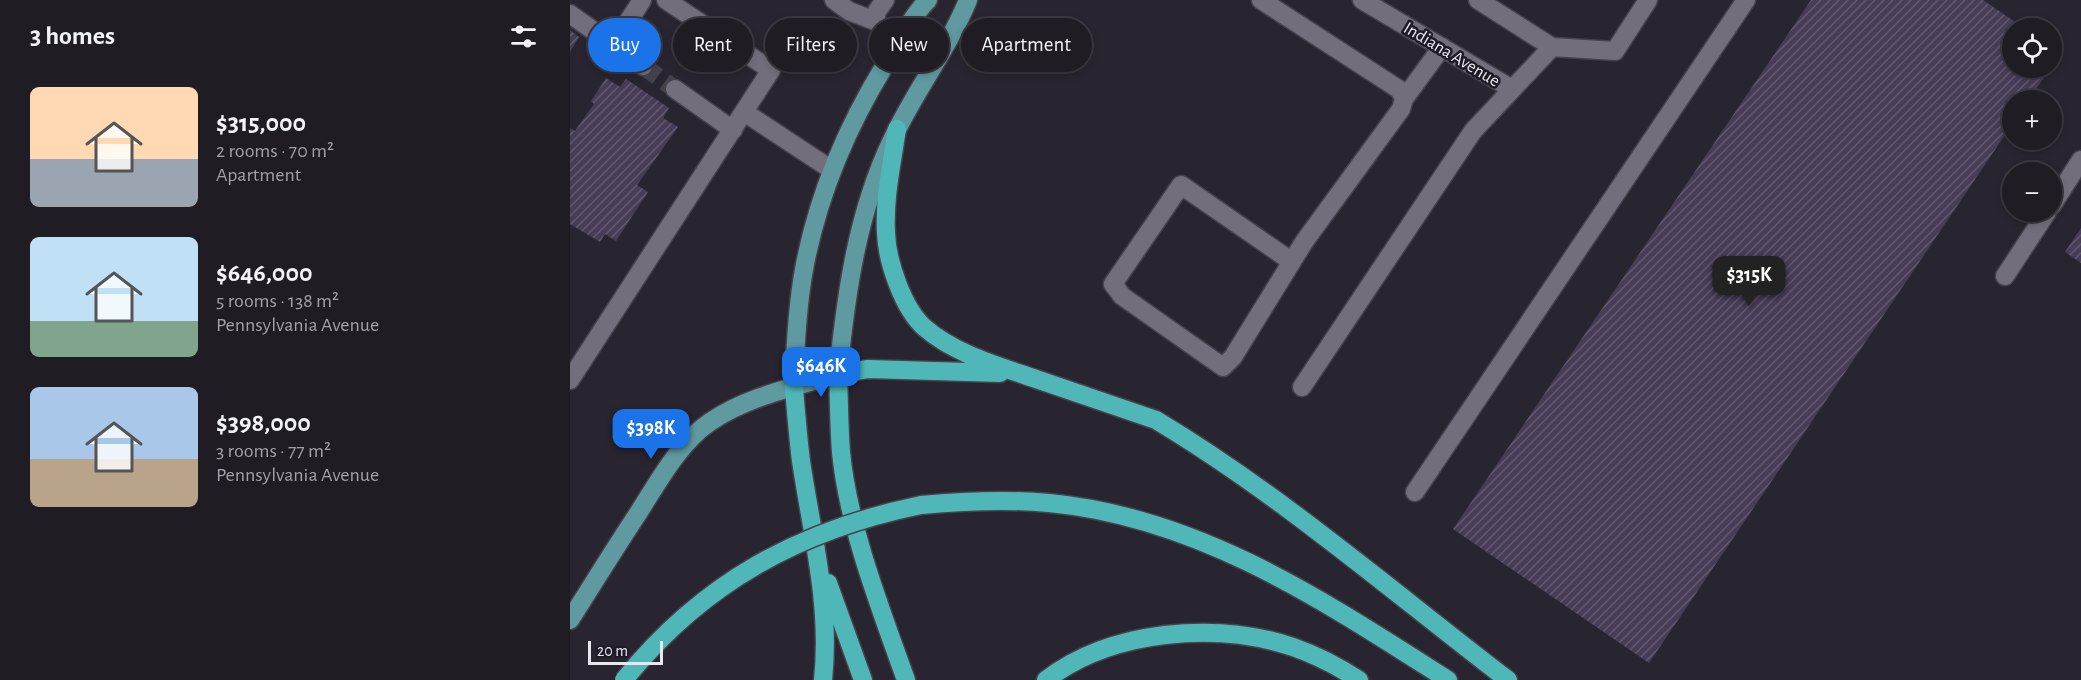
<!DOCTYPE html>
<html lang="en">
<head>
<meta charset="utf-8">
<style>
  body { margin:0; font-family:"Alegreya Sans",sans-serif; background:#2c2931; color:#f1f3f6; height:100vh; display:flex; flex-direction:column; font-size:22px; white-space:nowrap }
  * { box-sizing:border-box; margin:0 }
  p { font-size:20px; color:#a1a1a6 }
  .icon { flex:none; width:33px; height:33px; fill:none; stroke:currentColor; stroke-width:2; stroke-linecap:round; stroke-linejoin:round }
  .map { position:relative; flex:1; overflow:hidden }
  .panel { display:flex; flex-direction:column; background:#1f1c24; width:570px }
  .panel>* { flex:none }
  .guide { position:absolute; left:18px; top:18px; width:570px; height:54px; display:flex; gap:12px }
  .tools { position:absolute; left:1432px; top:18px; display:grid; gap:12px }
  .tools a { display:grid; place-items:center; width:60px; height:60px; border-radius:50%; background:#1f1c24; box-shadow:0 3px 9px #0003,0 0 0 2px #3c3a41; font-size:30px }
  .scale { position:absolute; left:18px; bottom:15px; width:75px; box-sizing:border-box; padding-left:6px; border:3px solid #e9e7ee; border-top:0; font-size:16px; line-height:21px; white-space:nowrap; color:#e9e7ee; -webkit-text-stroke:4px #1f1b26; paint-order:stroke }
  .price { position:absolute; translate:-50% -51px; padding:0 14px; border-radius:12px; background:#1a73e8; color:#fff; font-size:20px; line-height:39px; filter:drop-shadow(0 2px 3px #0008) }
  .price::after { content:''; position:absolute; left:50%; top:36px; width:18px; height:14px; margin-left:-9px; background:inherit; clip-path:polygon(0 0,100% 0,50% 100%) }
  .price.active { background:#222; color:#fff }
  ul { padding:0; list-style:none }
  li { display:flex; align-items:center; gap:18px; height:150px; padding:0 30px }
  li span { display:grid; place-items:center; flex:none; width:168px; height:120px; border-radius:9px; color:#555 }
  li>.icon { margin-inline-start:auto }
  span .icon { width:72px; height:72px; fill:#fffc; stroke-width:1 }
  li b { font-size:26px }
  h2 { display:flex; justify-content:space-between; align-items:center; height:72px; padding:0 30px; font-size:26px }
  .chip { padding:0 21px; border-radius:27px; background:#1f1c24; box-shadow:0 3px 9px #0003,0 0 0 2px #3c3a41; font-size:21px; line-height:54px }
  .chip.active { background:#1a73e8; color:#fff }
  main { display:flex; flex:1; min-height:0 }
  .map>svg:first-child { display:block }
  .building { fill:url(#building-hatch) }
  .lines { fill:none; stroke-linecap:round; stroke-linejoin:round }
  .minor-tunnel { stroke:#46424c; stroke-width:18; stroke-dasharray:18 9; stroke-linecap:butt }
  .minor-casing { stroke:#46424b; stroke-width:21 }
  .major-casing { stroke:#46424b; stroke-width:21 }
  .highway-casing { stroke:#46424b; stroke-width:21 }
  .minor { stroke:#736e7b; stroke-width:18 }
  .major { stroke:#5e9aa0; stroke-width:18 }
  .highway { stroke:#50b7b8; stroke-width:18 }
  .highway-bridge-casing { stroke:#46424b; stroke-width:21; stroke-linecap:butt }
  .highway-bridge { stroke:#50b7b8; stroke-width:18 }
  .labels { text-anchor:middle; stroke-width:5; stroke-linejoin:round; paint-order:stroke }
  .street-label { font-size:18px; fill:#e9e7ee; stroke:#1f1b26 }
</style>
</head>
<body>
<main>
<section class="panel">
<h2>3 homes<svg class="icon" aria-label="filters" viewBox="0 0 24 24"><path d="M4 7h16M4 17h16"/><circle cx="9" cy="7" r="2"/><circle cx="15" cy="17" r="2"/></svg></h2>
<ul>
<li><span style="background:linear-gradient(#ffd9b3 60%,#9aa5b1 0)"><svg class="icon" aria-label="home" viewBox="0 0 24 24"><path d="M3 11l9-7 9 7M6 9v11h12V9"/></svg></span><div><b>$315,000</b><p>2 rooms · 70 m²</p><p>Apartment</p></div></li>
<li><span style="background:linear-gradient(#bfe0f5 70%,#7fa58c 0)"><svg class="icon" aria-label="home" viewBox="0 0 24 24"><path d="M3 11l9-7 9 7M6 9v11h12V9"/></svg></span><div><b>$646,000</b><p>5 rooms · 138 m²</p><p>Pennsylvania Avenue</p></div></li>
<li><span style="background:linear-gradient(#a9c7e8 60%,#b9a48a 0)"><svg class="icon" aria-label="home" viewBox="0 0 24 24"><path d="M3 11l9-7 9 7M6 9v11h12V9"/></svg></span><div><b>$398,000</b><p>3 rooms · 77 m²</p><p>Pennsylvania Avenue</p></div></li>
</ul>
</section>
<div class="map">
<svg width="1511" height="680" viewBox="0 0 1511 680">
  <defs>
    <pattern id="building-hatch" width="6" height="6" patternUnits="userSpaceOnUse" patternTransform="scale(1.5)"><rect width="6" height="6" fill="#473d57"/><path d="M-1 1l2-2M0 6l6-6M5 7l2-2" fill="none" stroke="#62596f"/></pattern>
  </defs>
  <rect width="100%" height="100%" fill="#292530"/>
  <!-- building -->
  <path class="building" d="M1241,0H1413L1454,28H1443V68H1481L1458,100H1443V123L1079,663L883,529Z
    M0,30L9,37L0,52Z
    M36,78L50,87L56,79L99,108L93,118L108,127L67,185L78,192L46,241L35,234L30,242L0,224V128L5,131L24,104L21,101Z
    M1511,228V263L1495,252Z"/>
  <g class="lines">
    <!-- minor-tunnel -->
    <path class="minor-tunnel" d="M73,66L105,89"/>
    <!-- minor casing -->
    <g class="minor-casing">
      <path id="minor" d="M264,0L279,11L305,21
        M315,0L307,11L305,21L329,42
        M691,0L830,90L834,99L831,109L734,242L663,357L653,367L552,296L543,284L611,185L721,261
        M792,0L942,89
        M908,0L982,47
        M0,14L73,66
        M43,45L72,0
        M105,89L163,130
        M834,99L872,47
        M174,112L262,170
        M1482,205L1511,160
        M1435,276L1477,212
        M0,380L201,70L96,0
        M732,387L903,131L982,47L1045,51L1078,0
        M845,492L1176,0"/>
    </g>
    <!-- major casing -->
    <g class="major-casing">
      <path id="major" d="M224,388C225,347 227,305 235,264C249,193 277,127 315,65C328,44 340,18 358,0
        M0,620C23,584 45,548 69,512C88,482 110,442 140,422C178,396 225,387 268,374C276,294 287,213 322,140C344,92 378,49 398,0"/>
    </g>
    <!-- highway casing -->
    <g class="highway-casing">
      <path id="highway" d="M327,129C322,163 314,198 316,233C317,261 333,309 355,328C385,354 429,366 466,379C506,393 546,406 586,420C711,495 823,592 938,680
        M224,388C226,412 228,437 231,461C242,534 261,606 253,680
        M351,505C394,501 436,499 479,503C629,517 754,601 878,680
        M258,583L293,680
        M336,680C311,610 278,526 271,452C269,426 269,400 268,374L298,369L430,373
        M476,680C541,630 646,621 723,647C746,655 769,667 789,680"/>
    </g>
    <!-- minor -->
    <use href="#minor" class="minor"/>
    <!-- major -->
    <use href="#major" class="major"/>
    <!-- highway -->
    <use href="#highway" class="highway"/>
    <!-- highway-bridge casing -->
    <g class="highway-bridge-casing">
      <path id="highway-bridge" d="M54,680C133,582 230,530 351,505"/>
    </g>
    <!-- highway-bridge -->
    <use href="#highway-bridge" class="highway-bridge"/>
  </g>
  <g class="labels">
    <!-- street labels -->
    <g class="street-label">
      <text transform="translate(882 54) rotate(31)" y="6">Indiana Avenue</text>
    </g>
  </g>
</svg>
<div class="tools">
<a><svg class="icon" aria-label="locate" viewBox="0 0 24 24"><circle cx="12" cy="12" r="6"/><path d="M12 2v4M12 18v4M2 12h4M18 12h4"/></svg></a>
<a>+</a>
<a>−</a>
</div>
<div class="scale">20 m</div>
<b class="price active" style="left:1179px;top:307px">$315K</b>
<b class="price" style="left:251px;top:398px">$646K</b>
<b class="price" style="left:81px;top:460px">$398K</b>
<div class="guide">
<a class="chip active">Buy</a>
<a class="chip">Rent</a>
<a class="chip">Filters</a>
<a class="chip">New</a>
<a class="chip">Apartment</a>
</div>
</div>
</main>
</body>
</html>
